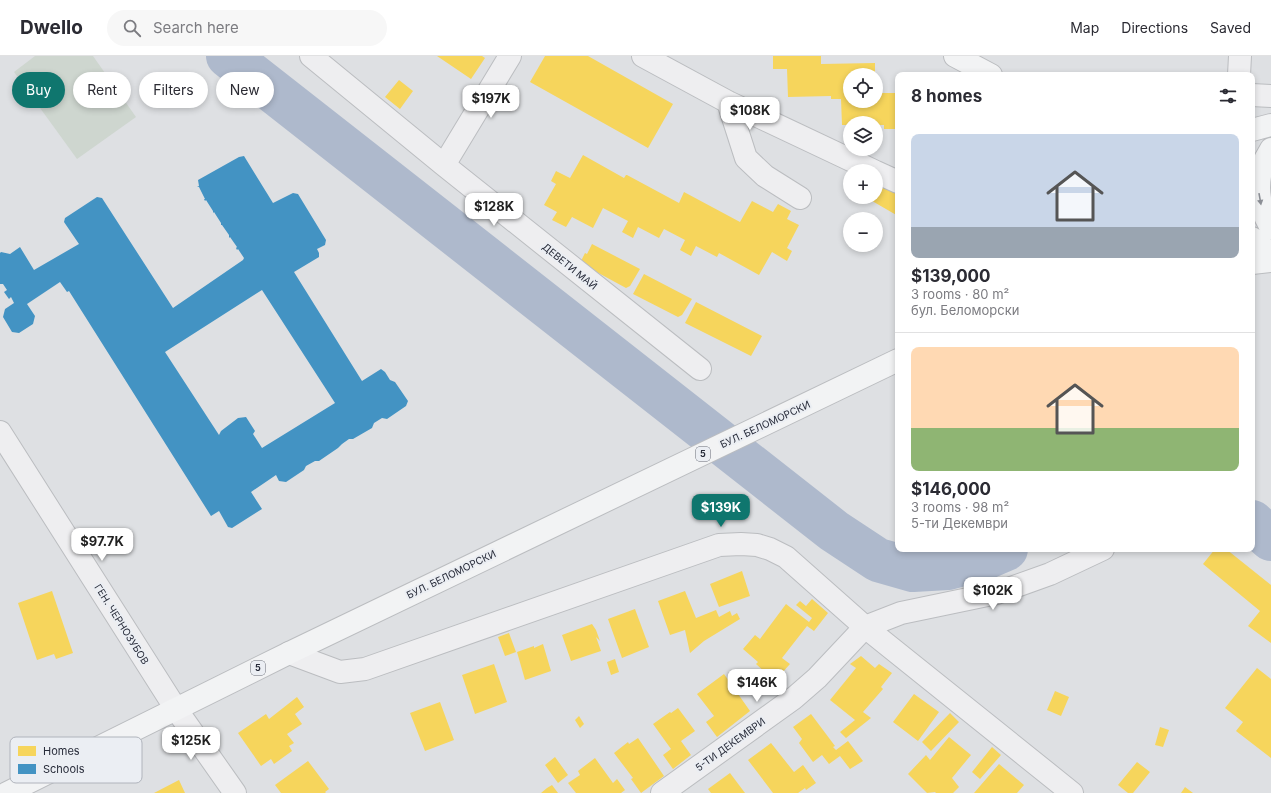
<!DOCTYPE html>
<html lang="en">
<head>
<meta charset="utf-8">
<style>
  body { margin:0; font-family:Inter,sans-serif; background:#f7f7f7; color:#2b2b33; height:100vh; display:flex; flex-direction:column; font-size:15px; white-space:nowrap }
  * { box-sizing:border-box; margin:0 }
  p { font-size:13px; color:#7c7c81 }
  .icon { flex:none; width:22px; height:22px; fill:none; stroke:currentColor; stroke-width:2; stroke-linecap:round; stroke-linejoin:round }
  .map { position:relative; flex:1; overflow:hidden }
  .details { position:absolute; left:895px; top:16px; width:360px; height:480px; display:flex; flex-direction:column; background:#fff; border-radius:8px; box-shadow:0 2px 6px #0003 }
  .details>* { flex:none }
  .top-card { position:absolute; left:12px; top:16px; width:380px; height:36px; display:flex; gap:8px }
  .controls { position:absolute; left:843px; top:12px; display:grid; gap:8px }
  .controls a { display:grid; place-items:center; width:40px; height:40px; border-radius:50%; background:#fff; box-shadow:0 2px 6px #0003; font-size:20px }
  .price { position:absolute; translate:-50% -34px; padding:0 9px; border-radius:8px; background:#fff; color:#222; font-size:13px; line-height:26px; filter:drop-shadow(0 1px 2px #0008) }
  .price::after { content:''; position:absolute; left:50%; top:24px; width:12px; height:9px; margin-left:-6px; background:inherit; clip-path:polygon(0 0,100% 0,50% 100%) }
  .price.active { background:#0f766e; color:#fff }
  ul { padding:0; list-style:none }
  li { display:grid; align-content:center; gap:8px; height:212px; padding:0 16px }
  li+li { border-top:1px solid #e1e1e2 }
  li span { display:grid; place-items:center; height:124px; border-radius:8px; color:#555 }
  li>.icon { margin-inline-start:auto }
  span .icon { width:72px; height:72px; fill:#fffc; stroke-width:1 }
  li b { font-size:17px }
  h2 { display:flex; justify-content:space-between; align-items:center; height:48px; padding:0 16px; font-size:17px }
  .pill { padding:0 14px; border-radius:18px; background:#fff; box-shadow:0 2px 6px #0003; font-size:14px; line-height:36px }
  .pill.active { background:#0f766e; color:#fff }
  header { display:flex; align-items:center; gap:24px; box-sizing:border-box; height:56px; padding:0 20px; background:#fff; border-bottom:1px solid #e1e1e2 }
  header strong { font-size:19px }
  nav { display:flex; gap:22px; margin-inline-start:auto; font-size:14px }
  .search { width:280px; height:36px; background:#f7f7f7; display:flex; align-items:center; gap:10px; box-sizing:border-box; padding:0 14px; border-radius:22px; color:#7c7c81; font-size:15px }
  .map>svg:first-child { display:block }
  .green { fill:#ced6cf }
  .homes { fill:#f6d55c }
  .schools { fill:#4393c3; fill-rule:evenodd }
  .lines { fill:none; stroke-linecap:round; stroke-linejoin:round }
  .river { stroke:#aeb9cc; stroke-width:44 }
  .minor-casing { stroke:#bbbdc0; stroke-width:24 }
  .major-casing { stroke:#bbbdc0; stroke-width:24 }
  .minor { stroke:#eeeef0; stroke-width:22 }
  .major { stroke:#f2f3f4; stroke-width:22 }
  .oneway { fill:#8d9097 }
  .labels { text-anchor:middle; stroke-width:4; stroke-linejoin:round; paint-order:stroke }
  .shield { fill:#ebeef3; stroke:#626672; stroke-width:1 }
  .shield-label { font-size:9px; font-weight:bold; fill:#282c3a }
  .street-label { font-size:10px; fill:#282c3a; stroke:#ebeef3 }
  .key { fill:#ebeef3; stroke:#b0b4bc; stroke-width:1 }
  .key-label { font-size:11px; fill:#282c3a }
</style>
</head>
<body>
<header>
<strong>Dwello</strong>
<div class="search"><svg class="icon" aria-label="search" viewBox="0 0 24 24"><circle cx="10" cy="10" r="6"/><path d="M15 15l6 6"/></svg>Search here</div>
<nav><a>Map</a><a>Directions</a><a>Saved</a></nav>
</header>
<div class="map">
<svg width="1271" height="737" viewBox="0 0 1271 737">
  <rect width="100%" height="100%" fill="#dee0e3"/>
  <!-- green -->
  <path class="green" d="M35,0H93L136,61L77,103L14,16Z"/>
  <!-- homes -->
  <path class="homes" d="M437,0H482L485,2L471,23Z
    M545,0H588L673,48L648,92L530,26Z
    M773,0H821V8L875,7V19H850V45H876V37H898V99H896L895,73H884V69H876V67H850V69H842L841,43H831V40L788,41L787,13H773Z
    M399,24L413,35L400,53L385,41Z
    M583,99L624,122L626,119H627L679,147L684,136L740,166L752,145L773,156L778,148L791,155L787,163L799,169L787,192L792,195L787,205L772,196L759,219L719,197L717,201L696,190L691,200L680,194L685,184L664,173L659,182L638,171L633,182L622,176L628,165L603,152L593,172L572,161L566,171L552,164L557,156L544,149L556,128L551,125L556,115L570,122Z
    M876,126L898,131V160L867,142L868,141H876Z
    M592,188L640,213L630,230L626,232L580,207L585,197L587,198Z
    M644,218L692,243L682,259L678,261L633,238Z
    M696,246L762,280L751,300L685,267Z
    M1215,493H1226L1271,529V587L1248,570L1260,555L1203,508Z
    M742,515L750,540L719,551L710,528Z
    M52,535L73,597L56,603L54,598L37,604L18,547Z
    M685,535L696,562L716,554L719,561L730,555L732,560L737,557L740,563L704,585L690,597L685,574L670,579L658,545Z
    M812,543L828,557L814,575L807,570L782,602L790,608L772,628L764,621L767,618L756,608L758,606L743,593L755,579L760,583L786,548L809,566L812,562L796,549L800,545L806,550Z
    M635,553L649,591L622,602L608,563Z
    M592,568L596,574L600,585L596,581L601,595L571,605L562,579Z
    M509,577L516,596L505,600L498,581Z
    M543,588L551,615L525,624L517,596L534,590V592Z
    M861,600L875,612L879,608L892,617L881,631L883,633L863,656L871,662L846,682L840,676L855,664L830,644L856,612L850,608Z
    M615,603L619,616L611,619L607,606Z
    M494,608L507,646L475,658L462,619Z
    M1257,612L1271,623V702L1236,675L1243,666L1225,652Z
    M724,618L750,655L717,681L706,666L714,660L697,638Z
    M1055,635L1069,641L1061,660L1047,654Z
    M914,638L939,656L918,685L893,666Z
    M297,641L304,651L295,658L302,668L287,678L294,687L289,690L292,695L274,708L271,703L261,710L238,677L266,658L269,663Z
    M440,646L454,684L425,695L410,657Z
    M678,652L695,675L681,685L691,699L673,713L663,699L671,693L653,668L670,656L671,657Z
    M950,657L959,666L931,695L922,686Z
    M811,658L835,690L833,691L836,694L848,685L863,705L850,713L840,700L829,708L822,699L813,706L799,687L802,683L793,671Z
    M579,660L584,668L580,672L575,664Z
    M1160,671L1169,674L1163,691L1155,689Z
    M949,681L971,699L952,722L959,731L953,737H936L935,736L927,737L908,718L926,699L930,704Z
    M638,682L664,720L641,737L631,723L633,722L614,697L628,686L629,688Z
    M771,687L794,716L803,709L816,727L806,734L805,732L798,737H773L748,704Z
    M992,691L1001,699L980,723L972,716Z
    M555,701L568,719L558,727L545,709Z
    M595,702L613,727L617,723L625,734L621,737H576L568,727L580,719L578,715Z
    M308,705L329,733L325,736L326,737H281L275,729Z
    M1137,706L1150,716L1133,737H1128L1118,729Z
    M999,708L1024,729L1017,737H974Z
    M730,717L745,737H711L708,733Z
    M179,724L185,737H154Z
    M552,729L558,737H541L547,732Z
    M1185,731L1193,737H1181Z"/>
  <!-- schools -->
  <path class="schools" d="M244,100L273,147L293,137L298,138L326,184L325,189L317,193L319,197V201L294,216L362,325L381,313L385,316L390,324L395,326L408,345L406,350L387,363L382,362L374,367L372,372L353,383H349L342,388L338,392L319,405H315L306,410L304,414L286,426L279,425L276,419L251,436L262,453L232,472L228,471L219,455L211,460L69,235L67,236L60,226L27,248L35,260L33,268L19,277L12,276L3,261L5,253L14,247L11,241L9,243L4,236L7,234L3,228H0V197L1,196L10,198L20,191L34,214L79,188L64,166L65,162L97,141L102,142L173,252L243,204L244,202L238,193L237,194L236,192L237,191L230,181L229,182V179L222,169H221V167L214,156L213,157V155L206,144L205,145L204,143H205L199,131H197L199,130L198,124L239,101ZM262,234L335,347L262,392L253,378L255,375L246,361L238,362L221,375L219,379L165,296Z"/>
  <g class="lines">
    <!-- river -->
    <path class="river" d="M228,0L834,475L878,504L913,514L948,512L985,502L1006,493
      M1252,466L1271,483"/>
    <!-- minor casing -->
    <g class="minor-casing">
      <path id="minor" d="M311,0L444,109L700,313
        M643,0L728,46L874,115
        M1239,19L1240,0
        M1252,39L1271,40
        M728,46L746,102L765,120L800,142
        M444,109L510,0
        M876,116L898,126
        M0,376L176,653L235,737
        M289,597L340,616L365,613L719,489L741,488L757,489L770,493L786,501L865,571L1072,737
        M662,737L794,642L817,622L865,571L901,557L997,537L1050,518L1103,493"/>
    </g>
    <!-- major casing -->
    <g class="major-casing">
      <path id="major" d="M955,0L991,19
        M1252,74L1271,69
        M1271,93C1254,119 1256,146 1271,172
        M1252,182L1271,198
        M1252,207L1271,205
        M7,737L289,597L898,304"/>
    </g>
    <!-- minor -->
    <use href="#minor" class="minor"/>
    <!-- major -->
    <use href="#major" class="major"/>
  </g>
  <!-- one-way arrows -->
  <defs><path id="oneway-solid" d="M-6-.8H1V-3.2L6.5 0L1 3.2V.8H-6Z"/></defs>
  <use class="oneway" href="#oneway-solid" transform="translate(1260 143) rotate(80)"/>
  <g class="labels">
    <!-- shield labels -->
    <g class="shield">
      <rect x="696" y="391" width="14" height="14" rx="3"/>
      <rect x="251" y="605" width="14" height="14" rx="3"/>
    </g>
    <g class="shield-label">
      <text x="703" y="401">5</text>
      <text x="258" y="615">5</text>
    </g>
    <!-- street labels -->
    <g class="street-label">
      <text transform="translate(570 210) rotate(39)" y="4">ДЕВЕТИ МАЙ</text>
      <text transform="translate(765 368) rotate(-25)" y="4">БУЛ. БЕЛОМОРСКИ</text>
      <text transform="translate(451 518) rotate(-26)" y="4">БУЛ. БЕЛОМОРСКИ</text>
      <text transform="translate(122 568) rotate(58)" y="4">ГЕН. ЧЕРНОЗУБОВ</text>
      <text transform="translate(730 688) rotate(-36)" y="4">5-ТИ ДЕКЕМВРИ</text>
    </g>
  </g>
  <!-- legend -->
  <rect x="10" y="681" width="132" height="46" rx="6" class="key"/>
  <rect x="18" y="690" width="18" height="10" fill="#f6d55c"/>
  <rect x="18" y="708" width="18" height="10" fill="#4393c3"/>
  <g class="key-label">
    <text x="43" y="699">Homes</text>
    <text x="43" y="717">Schools</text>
  </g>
</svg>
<div class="controls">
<a><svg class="icon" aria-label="locate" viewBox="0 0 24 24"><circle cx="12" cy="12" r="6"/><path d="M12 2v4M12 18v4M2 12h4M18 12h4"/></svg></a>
<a><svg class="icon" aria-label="layers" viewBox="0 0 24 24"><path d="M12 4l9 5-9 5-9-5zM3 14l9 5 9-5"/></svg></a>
<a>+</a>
<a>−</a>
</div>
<b class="price" style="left:491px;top:63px">$197K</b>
<b class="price" style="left:750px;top:75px">$108K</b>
<b class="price" style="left:494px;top:171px">$128K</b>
<b class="price active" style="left:721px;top:472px">$139K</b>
<b class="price" style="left:102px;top:506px">$97.7K</b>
<b class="price" style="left:993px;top:555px">$102K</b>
<b class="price" style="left:757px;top:647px">$146K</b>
<b class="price" style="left:191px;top:705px">$125K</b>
<div class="top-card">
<a class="pill active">Buy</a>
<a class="pill">Rent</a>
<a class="pill">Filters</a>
<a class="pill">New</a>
</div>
<section class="details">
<h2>8 homes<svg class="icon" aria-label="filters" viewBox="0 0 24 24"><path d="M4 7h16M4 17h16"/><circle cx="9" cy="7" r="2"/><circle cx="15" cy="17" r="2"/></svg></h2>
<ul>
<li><span style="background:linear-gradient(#c9d6e8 75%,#9aa5b1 0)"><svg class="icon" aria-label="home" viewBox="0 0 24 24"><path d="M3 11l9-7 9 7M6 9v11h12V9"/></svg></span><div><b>$139,000</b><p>3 rooms · 80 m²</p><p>бул. Беломорски</p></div></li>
<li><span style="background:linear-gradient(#ffd9b3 65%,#8fb573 0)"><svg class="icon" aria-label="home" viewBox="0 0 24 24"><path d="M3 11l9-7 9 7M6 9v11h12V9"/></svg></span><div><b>$146,000</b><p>3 rooms · 98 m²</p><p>5-ти Декември</p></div></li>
</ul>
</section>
</div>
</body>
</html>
